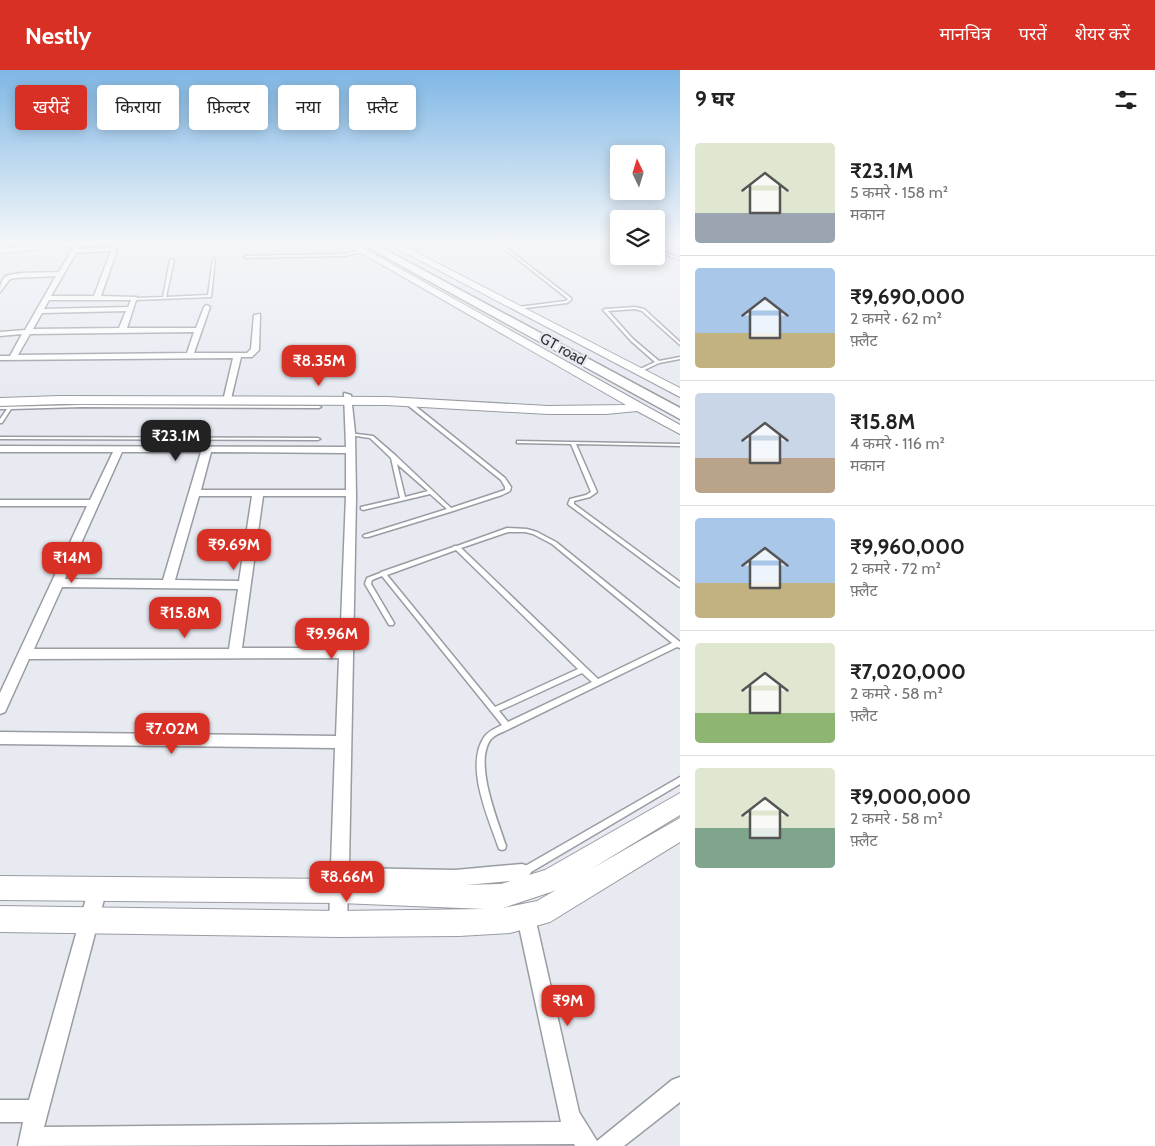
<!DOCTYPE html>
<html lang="hi">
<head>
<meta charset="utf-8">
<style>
  body { margin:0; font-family:Cabin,"Noto Sans Devanagari",sans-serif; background:#f6f6f6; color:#222; height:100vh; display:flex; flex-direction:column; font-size:19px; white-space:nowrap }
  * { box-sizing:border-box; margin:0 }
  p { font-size:16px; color:#767676 }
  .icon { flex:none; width:28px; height:28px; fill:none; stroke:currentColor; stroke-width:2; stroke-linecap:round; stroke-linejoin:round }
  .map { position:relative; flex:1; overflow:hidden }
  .sheet { display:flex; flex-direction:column; background:#fff; width:475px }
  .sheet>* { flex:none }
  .hud { position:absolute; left:15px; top:15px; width:475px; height:45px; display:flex; gap:10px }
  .needle { width:32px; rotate:356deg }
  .tools { position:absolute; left:610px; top:75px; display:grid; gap:10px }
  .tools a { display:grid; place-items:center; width:55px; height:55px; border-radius:5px; background:#fff; box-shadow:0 2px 12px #0003; font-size:25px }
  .price { position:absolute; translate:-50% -42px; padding:0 11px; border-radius:10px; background:#d93025; color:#fff; font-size:16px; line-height:32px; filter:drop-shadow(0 1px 2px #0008) }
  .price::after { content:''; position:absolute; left:50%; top:30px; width:15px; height:11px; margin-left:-8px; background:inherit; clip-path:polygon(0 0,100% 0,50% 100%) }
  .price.on { background:#222; color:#fff }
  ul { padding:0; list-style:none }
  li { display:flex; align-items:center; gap:15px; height:125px; padding:0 15px }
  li+li { border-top:1px solid #e0e0e0 }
  li span { display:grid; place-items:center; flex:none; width:140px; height:100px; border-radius:5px; color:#555 }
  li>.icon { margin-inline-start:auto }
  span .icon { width:60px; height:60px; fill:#fffc; stroke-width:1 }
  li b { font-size:21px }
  h2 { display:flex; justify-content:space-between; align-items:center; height:60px; padding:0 15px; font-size:21px }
  .tag { padding:0 18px; border-radius:5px; background:#fff; box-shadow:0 2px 12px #0003; font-size:18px; line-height:45px }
  .tag.on { background:#d93025; color:#fff }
  header { display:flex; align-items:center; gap:30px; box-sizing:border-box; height:70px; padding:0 25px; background:#d93025; color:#fff }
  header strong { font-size:24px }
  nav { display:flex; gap:28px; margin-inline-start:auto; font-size:18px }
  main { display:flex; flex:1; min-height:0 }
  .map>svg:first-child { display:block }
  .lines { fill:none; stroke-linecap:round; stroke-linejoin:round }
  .lane-casing { stroke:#999ca2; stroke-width:3 }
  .street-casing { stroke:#999ca2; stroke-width:3 }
  .secondary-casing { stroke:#999ca2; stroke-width:2 }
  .highway-casing { stroke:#999ca2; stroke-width:3 }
  .lane { fill:#fff; fill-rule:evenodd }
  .street { fill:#fff; fill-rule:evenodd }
  .secondary { fill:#fff; fill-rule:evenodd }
  .highway { fill:#fff; fill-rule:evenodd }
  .labels { text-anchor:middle; stroke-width:4.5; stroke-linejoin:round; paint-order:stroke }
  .far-street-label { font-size:15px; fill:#323336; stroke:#e7eaf1 }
</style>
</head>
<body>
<header>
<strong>Nestly</strong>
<nav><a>मानचित्र</a><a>परतें</a><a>शेयर करें</a></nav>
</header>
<main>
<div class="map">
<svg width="680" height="1076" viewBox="0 0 680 1076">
  <rect width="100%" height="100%" fill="#e7eaf1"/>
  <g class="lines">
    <!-- lane casing -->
    <g class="lane-casing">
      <path id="lane" d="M497,173H500L571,228V230L567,233L517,239V237H518L566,231L568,229Z
        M656,179L680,188V190L656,181Z
        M363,180L364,182L344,186L246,188L245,187L246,186L344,184Z
        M214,188L215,189L211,227L135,230L133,229L135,228L163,227L170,190L172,189L174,190L166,227L208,225L213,189Z
        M635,237L644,239L680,272V275L642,241L635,239L608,241L633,269L659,291L680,287V289L659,293L640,302H638V300L655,292L631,271L603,240L605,239Z
        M405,331H409L505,408L511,417L510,421L502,425L453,441L368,467H364L363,466L364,465L447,439L430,424L363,440L361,439V437L400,428L391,388L370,368L349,365V363L373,366L395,385L451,438L505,420V417L501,410L405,333ZM397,394L428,421L405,427Z
        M81,335L319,336L321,337L319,338L81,337L11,339L2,353H0V349L7,339H0V337Z
        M0,367L318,368L320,369L318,370L0,369Z
        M517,371L680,374V376L576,374L597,422L590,427L574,431V434L680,512V517L678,516L569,435L568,434L570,429L586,425L591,422L571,374L519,373H517Z
        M507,458L527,459L537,462L556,472L680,572V578L677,577L505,661C500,663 495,665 491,669C473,692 498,751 506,776L505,779L502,780L499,779L498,776C488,747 464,694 485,666C489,661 496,658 502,655L382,506L372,510L371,514L394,553L393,555H389L365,514L367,508L380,503L381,502L384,501L453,477L454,476H457ZM508,462H525L533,464L552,474L672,573L598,609L461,478ZM456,480L578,599L495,637L387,505ZM582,603L592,612L508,652L499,641Z
        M680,707V714L526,805L523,806L520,805L519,802L520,799Z"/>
    </g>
    <!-- street casing -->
    <g class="street-casing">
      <path id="street" d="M76,173L81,174L78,179L107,177L117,180L101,226L137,227L127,258H196L204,237L207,235L210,237L194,283H247L251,279L254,245L260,244L259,280L252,287H241L230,333L223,331L233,288L0,290V286H10L22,264L0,266V262L25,260L56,206L14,208L10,209L0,222C0,217 1,211 5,207C13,201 48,203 59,202ZM111,181L94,226H51L76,183ZM49,230H131L128,237L44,239ZM126,241L119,258L33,259L42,243ZM194,262L187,283L18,285L30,264Z
        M344,323L351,325L355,363L356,427L349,798L455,800L522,794L528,796L531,802L528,808L522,810L455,816L348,814L347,854L345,861L338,863L331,861L329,854L335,678L0,674V662L336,666L339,588L29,589L5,642L0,644V623L87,436H0V430H90L113,382H0V376L346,377ZM122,382H201L163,510L65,509ZM211,382L346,383V420H201ZM199,426H252L239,511L175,510ZM263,426H346L340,578H242ZM62,517L238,519L229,579H34Z
        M98,809L104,812L107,818L44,1057L561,1052L517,847L520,841L526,838L532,841L535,847L579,1042L597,1071L672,1010L680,1007V1032L624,1076H575L574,1074L18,1076L23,1052H0V1030H29L89,818L92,812Z"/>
    </g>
    <!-- secondary casing -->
    <g class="secondary-casing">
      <path id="secondary" d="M57,173H89L85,175L0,183V179Z
        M344,173H354L680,355V364L637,341L606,344H548L387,335L60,334L0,336V328L60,326L387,327L548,336L626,335Z
        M387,173H398L680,318V327Z
        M680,723V745L591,799L680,748V772L550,852L510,863L459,866L338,867L0,862V836L338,841L485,839L340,833L0,830V806L340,809L463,815L501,814L545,800ZM556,820L537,831L503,838L551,822Z"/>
    </g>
    <!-- highway casing -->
    <g class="highway-casing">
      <path id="highway" d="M360,173H373L680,338V349Z"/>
    </g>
    <!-- lane -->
    <use href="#lane" class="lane"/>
    <!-- street -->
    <use href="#street" class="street"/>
    <!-- secondary -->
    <use href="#secondary" class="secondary"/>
    <!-- highway -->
    <use href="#highway" class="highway"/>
  </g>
  <!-- sky -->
  <linearGradient id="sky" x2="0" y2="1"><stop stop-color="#7fb7e5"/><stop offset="0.53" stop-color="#f4f6f9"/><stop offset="1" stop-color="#f4f6f9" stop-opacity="0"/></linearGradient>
  <rect width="680" height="324" fill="url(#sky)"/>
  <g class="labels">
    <!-- far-street labels -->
    <g class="far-street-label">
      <text transform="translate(563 279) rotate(29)" y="5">GT road</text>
    </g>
  </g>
</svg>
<div class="tools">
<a><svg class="needle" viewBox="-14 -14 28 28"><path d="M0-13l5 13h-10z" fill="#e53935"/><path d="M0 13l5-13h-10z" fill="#767676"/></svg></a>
<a><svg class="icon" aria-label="layers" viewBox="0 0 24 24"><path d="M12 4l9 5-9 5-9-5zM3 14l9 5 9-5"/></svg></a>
</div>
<b class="price" style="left:319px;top:317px">₹8.35M</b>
<b class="price on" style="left:176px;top:392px">₹23.1M</b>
<b class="price" style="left:234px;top:501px">₹9.69M</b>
<b class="price" style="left:72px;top:514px">₹14M</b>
<b class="price" style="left:185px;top:569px">₹15.8M</b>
<b class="price" style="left:332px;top:590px">₹9.96M</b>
<b class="price" style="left:172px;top:685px">₹7.02M</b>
<b class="price" style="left:347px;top:833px">₹8.66M</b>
<b class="price" style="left:568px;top:957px">₹9M</b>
<div class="hud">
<a class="tag on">खरीदें</a>
<a class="tag">किराया</a>
<a class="tag">फ़िल्टर</a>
<a class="tag">नया</a>
<a class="tag">फ़्लैट</a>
</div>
</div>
<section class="sheet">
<h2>9 घर<svg class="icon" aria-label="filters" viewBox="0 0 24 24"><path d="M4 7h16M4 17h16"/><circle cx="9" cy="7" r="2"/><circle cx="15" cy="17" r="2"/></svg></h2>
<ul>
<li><span style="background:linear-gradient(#dfe7d0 70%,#9aa5b1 0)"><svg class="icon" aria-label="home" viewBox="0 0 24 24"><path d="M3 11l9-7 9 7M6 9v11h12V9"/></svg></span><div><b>₹23.1M</b><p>5 कमरे · 158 m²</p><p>मकान</p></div></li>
<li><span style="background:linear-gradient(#a9c7e8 65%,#c2b280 0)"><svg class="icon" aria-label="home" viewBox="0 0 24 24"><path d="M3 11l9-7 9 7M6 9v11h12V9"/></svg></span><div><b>₹9,690,000</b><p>2 कमरे · 62 m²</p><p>फ़्लैट</p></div></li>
<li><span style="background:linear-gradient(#c9d6e8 65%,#b9a48a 0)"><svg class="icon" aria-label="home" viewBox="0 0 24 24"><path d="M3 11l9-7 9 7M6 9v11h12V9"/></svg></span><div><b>₹15.8M</b><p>4 कमरे · 116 m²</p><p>मकान</p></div></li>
<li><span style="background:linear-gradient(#a9c7e8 65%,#c2b280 0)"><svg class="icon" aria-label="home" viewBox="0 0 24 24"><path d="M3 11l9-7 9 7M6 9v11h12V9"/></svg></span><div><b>₹9,960,000</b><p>2 कमरे · 72 m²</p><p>फ़्लैट</p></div></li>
<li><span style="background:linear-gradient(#dfe7d0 70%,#8fb573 0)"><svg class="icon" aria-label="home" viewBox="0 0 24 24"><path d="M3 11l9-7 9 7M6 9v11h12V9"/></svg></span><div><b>₹7,020,000</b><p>2 कमरे · 58 m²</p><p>फ़्लैट</p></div></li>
<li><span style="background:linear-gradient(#dfe7d0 60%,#7fa58c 0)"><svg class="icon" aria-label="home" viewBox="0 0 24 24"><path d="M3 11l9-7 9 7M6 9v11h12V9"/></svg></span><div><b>₹9,000,000</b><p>2 कमरे · 58 m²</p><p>फ़्लैट</p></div></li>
</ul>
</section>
</main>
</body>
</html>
